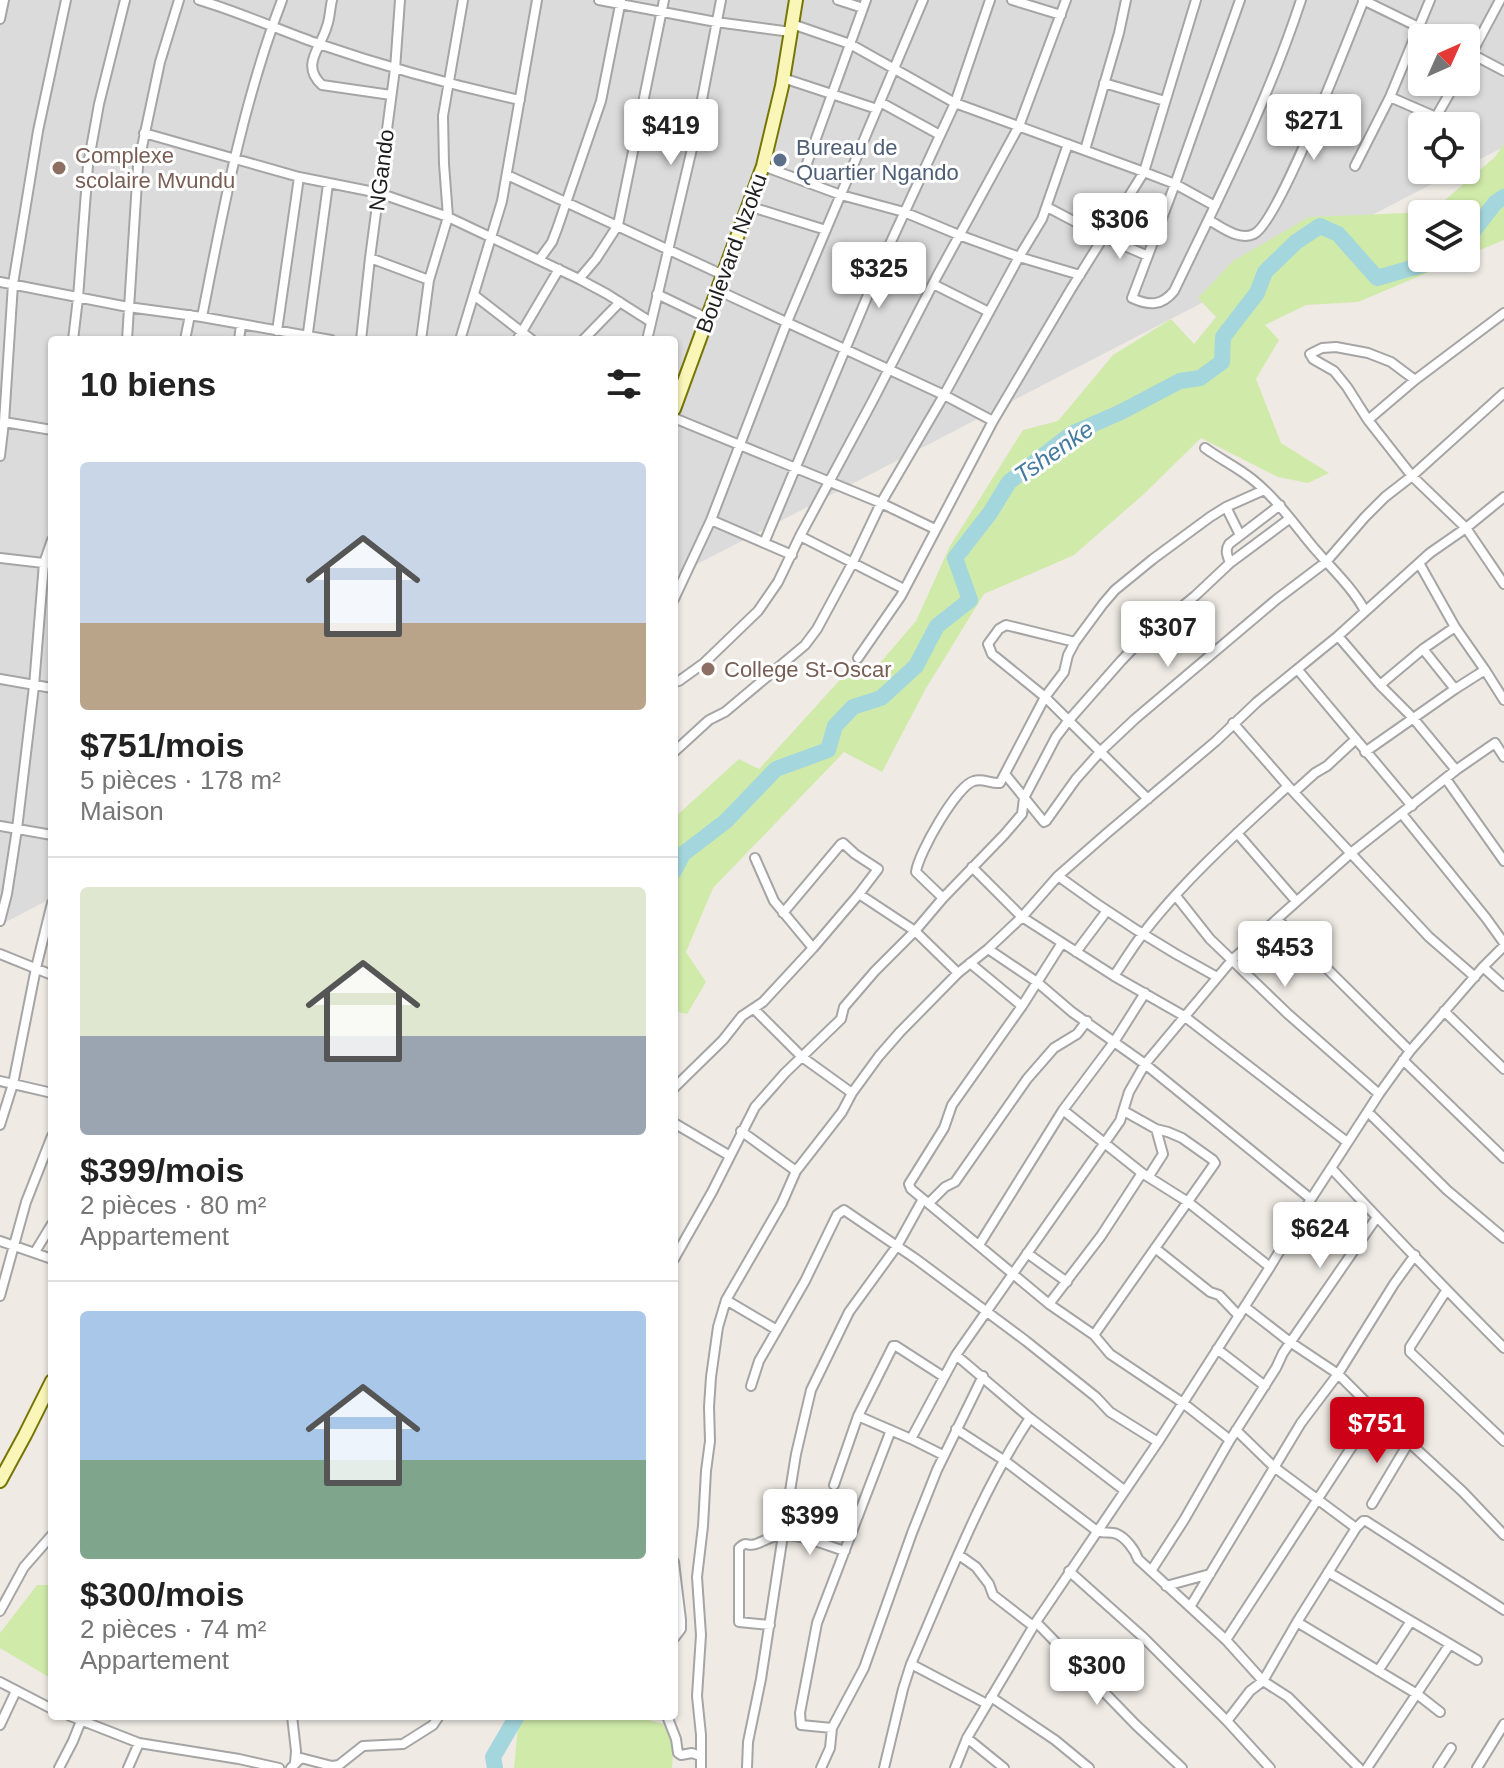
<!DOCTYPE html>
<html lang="fr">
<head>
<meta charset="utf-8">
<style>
  body { margin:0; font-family:Arial,sans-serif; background:#f2f2f2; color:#222; height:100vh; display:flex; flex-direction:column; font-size:30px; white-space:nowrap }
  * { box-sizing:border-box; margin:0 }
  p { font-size:26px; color:#767676 }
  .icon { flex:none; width:44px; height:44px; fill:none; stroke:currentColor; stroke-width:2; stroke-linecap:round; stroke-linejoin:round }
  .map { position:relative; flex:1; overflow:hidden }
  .panel { position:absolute; left:48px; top:336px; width:630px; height:1384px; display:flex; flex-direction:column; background:#fff; border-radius:8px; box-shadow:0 2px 6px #0004 }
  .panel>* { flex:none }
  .needle { width:52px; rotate:45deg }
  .fabs { position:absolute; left:1408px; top:24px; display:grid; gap:16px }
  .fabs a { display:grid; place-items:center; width:72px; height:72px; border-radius:8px; background:#fff; box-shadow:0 2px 6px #0004; font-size:40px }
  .price { position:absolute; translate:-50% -68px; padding:0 18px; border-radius:8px; background:#fff; color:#222; font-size:26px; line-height:52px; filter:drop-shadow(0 2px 4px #0008) }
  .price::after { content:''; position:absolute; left:50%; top:48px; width:24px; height:18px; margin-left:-12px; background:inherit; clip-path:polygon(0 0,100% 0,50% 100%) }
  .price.active { background:#cc0016; color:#fff }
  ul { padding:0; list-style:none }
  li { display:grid; align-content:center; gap:16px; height:424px; padding:0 32px }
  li+li { border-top:2px solid #e0e0e0 }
  li span { display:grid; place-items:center; height:248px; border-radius:8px; color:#555 }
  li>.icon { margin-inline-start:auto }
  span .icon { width:144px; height:144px; fill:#fffc; stroke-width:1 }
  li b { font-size:34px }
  h2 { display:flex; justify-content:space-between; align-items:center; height:96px; padding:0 32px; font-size:34px }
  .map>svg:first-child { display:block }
  .residential { fill:#dcdbdb; fill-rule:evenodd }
  .grass { fill:#d0eaaa }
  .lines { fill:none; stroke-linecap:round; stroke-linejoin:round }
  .river { stroke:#a4d7dd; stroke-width:16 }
  .street-casing { stroke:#a5a5a5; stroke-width:12 }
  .secondary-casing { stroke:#767604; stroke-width:16 }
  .street { stroke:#fff; stroke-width:8 }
  .secondary { stroke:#faf6b8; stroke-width:12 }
  .service-dot { fill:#5c6f8a; stroke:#fff; stroke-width:3 }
  .education-dot { fill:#8d6e63; stroke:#fff; stroke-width:3 }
  .labels { text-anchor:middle; stroke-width:6; stroke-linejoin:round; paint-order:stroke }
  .service-label { font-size:22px; fill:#4e5e75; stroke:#fff; text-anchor:start }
  .education-label { font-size:22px; fill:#785e54; stroke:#fff; text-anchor:start }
  .street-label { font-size:22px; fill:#1e1e1e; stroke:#fff }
  .water-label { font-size:24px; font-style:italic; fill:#447b9f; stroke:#fff }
</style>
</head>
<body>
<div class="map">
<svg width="1504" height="1768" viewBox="0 0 1504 1768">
  <rect width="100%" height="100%" fill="#efeae4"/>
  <!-- residential -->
  <path class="residential" d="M0,0H1504V147L1466,166V126H1422V170H1459L674,576V340H52V898L0,925ZM1422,38H1466V82H1422Z"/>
  <!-- grass -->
  <path class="grass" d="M1504,144V240L1466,256V214H1422V258H1462L1358,302L1306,305L1265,325L1279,340L1256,379L1281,443L1329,473L1308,483L1278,477L1201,438L1145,493L1074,555L984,594L925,690L882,772L844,752L713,888L686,952L706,982L687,1014L674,1011V818L739,759L759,769L848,671L868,677L916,621L950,546L1023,430L1058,421L1113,355L1171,319L1194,344L1216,317L1198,298L1233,261L1309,217L1431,212L1495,157Z
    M37,1585H52V1679L0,1648V1633Z
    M519,1716H633L675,1727L672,1768H514Z"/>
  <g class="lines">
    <!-- river -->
    <path class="river" d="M1466,241L1495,203L1504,197
      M674,871L683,854L726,821L776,769L828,750L835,726L853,707L881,698L916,666L937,626L970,600L955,558L990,513L1009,482L1071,434L1121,412L1180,381L1200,378L1222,362L1223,337L1257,293L1265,272L1296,242L1320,226L1338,234L1377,278L1429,263L1438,258
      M495,1768L493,1757L517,1716"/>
    <!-- street casing -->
    <g class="street-casing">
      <path id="street" d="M199,0C239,12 277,29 316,43C383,66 451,85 520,100
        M332,0C330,8 330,18 327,26C321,48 300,65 322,85L391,95
        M599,0L716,22L791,32
        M838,0L863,8
        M1012,0L1061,15
        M1240,0L1175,184L1132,298C1149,306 1162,306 1174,291C1220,195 1268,101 1301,0
        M1363,0L1441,38
        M1430,0L1390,97L1436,117L1456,82
        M0,19L4,0
        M792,24L850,44L955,103L1144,172L1175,184L1215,206
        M1466,51L1504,71
        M1466,64L1500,0
        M783,78L877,109
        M1104,83L1165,101
        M880,102L940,135
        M144,133L299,177L379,193L448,217L579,279L607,294L651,322
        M1085,150L1119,33L1126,0
        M763,166L841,195L904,212L959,235L1019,257L1080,275
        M1355,166L1390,97
        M507,175L723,275
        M801,180L866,0
        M748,206L826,230
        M1047,207L1104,237L1148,256
        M1209,220C1221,227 1239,241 1254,234C1279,222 1349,36 1364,0
        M370,258L429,280
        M539,260L552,242L557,229L601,101L621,0
        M579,279L596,259L618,225L664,0
        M0,282L128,307L202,317L331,340
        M933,284L989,312
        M717,290L944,395L993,421
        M657,294L707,318
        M474,295L532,340
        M202,317C223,210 243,102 282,0
        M277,331L299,177
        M73,340L78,298L88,165L99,104L125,0
        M127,340L138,166L160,62L179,0
        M185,340L190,315
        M239,340L241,325
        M307,340L328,184
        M361,340L370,258L395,69L400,0
        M421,340L429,280L448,217L444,164L443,116L463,0
        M460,340L502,201L537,0
        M517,340L559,269
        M583,340L620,302
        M647,340L695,136L721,0
        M1415,380L1391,362L1368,353L1336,347L1322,348L1310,354L1313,359L1334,371L1347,387L1368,420L1412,476L1466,528L1504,584
        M674,418L881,503L935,529
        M1368,420L1415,380L1504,313
        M4,422L52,430
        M1205,448C1220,459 1237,467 1252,479C1276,498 1294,524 1314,548C1332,569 1352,587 1365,611
        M0,456L4,422L13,284L38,131L66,0
        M1226,507L1240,535
        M711,520L792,555
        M800,536L904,589
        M764,543L883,259L955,103L990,0
        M0,558L52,564
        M1230,563C1227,555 1225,550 1229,544L1280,505
        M1419,563L1455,627L1485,670L1504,700
        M674,599L711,520L787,322L923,0
        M1338,636L1380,685L1413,718L1456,770
        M1075,642L1006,625L999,629L988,644L992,654L1045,697L1148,799
        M1423,649L1455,689
        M858,658L901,596L993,421L1071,289L1144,172L1196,0
        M1298,670L1412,806
        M0,679L52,688
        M679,681L704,663L758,611L778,582L800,536L872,402L936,278L1019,126L1066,0
        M1380,685L1423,649L1455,627
        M1233,723L1288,786L1429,937L1475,977
        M674,752L709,720L725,712L805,645L817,629L852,564L881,503L944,395L1019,257L1042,219L1068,144
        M1365,752L1455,689L1485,670
        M1005,774L1044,822L1046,821L1076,779L1101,751L1135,719L1277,599L1326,562L1365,517L1385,497L1412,476L1504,393
        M1446,779L1504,861
        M1294,792L1315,773L1327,766L1356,739
        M1402,814L1486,918L1504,943
        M0,826L52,835
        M1237,833L1296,901
        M755,858L774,901L813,948
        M972,867L1022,917L1114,976L1184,1016L1347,1142
        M1058,876C1109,914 1161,947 1217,977
        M859,894L915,931L958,973
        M1176,896L1210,939L1288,1014L1379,1094
        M943,898L916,872C918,854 957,785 974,781C983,778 991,784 1000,783L1045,697L1064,672L1068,655L1075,642L1103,604L1115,590L1153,559L1210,517L1226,507L1264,490
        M0,921L7,894L17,829L34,686L44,563L52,540
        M988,949L1037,982L1072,1012L1145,1064L1311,1199
        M1076,952L1106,912
        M0,954L52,975
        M970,963L1022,1006
        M1483,967L1504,986
        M1114,976C1123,963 1132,948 1142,935C1183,881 1238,832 1288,786
        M754,1009L802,1057L852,1093
        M1444,1011L1504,1069
        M1410,1051L1277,919L1351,853L1456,770L1495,743L1504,757
        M1403,1060L1504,1158
        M0,1081L52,1093
        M674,1088L723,1040L742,1016L763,1002L813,948L859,894L878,869L855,854L843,843L841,844L783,913
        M1063,1110L1142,1173L1188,1202L1270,1267
        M1368,1112L1447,1190L1504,1238
        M674,1123L730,1156
        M0,1125L13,1084L36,968L52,903
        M741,1131L796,1171
        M1331,1168C1388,1229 1445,1289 1504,1348
        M1149,1176L1163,1154L1156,1129
        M923,1199L911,1189L909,1184L944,1128L952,1105L1022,1006L1062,943
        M929,1203L945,1187L955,1182L1027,1079L1054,1048L1077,1034L1087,1021
        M0,1241L52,1259
        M979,1245L1063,1110L1114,1042L1145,993
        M1155,1248L1210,1292L1219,1295L1239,1316
        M35,1252L52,1224
        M1027,1253L1067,1282
        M674,1259L712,1192L755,1107L785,1073L841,1019L844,1007L875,971L915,931L943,898L1004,835L1022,814L1024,798L1056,737L1069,720L1121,661L1140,641L1195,596L1230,563L1289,519
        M1446,1291L1410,1347V1352L1504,1441
        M0,1296L26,1202L52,1136
        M726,1300L777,1330
        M1049,1304L1101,1236L1142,1173
        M1245,1307L1290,1342L1338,1374L1375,1411L1463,1492L1504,1535
        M1094,1335L1215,1163L1213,1160L1182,1138L1168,1132L1156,1129L1124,1111
        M1217,1349L1265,1386
        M956,1355L1030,1418L1124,1490
        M751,1386L759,1361L805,1281L837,1215L844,1210L916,1259L1026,1341L1096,1397L1110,1412L1158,1442
        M956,1429L1005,1461L1097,1531C1104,1534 1110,1531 1117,1534C1126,1538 1135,1550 1138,1559L1226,1640L1263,1681L1288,1697L1359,1768
        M891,1430L817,1623L800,1713L801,1725L832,1728L864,1668L912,1533L937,1470L983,1376
        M1236,1430L1274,1467L1356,1528
        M911,1439L956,1355L1120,1121L1129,1092L1145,1064L1232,960L1277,919
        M943,1455L911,1439L858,1416L893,1346H896L944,1377
        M834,1485L858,1416
        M1372,1504L1409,1442
        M959,1555L976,1567L989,1584L993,1595L1033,1626
        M674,1562L681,1620V1629L674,1638
        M1069,1571L1144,1638L1227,1721L1270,1768
        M1151,1571L1184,1520L1230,1440L1276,1368L1283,1353L1377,1217
        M1328,1572L1477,1660
        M1166,1586L1210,1574
        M1190,1607L1301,1423L1338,1374L1394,1284L1415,1255
        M0,1611L24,1567L52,1535
        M1036,1622L1136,1725L1182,1768
        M1297,1622L1417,1694L1440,1712
        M770,1625L739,1622V1548C747,1540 746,1547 756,1544C764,1541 772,1536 781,1535C801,1534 825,1545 845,1551
        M1226,1640L1375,1411
        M911,1664L987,1704
        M1378,1671L1411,1621
        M0,1682L52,1709
        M991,1697L1055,1740L1089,1768
        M70,1716L139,1743L239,1759L279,1768
        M292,1716L296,1751L295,1763
        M667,1716L676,1739L678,1753L681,1755L692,1753L700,1756
        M1227,1721L1250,1691L1263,1681L1297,1622L1356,1528L1363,1521H1366L1504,1610
        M0,1725L16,1691
        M967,1738L1004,1768
        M59,1768L73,1741L81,1721
        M128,1768L139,1743
        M291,1768L301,1758L332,1766L339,1765L363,1746L403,1744L433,1725L439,1716
        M701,1768V1735L697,1696L701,1635L697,1577L703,1526L706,1471L710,1441L709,1407L711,1377L718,1327L726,1300L782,1203L796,1171L842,1112L852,1093L879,1056L900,1032L958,973L988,949L1022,917L1058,876L1106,834L1216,741L1257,702L1338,636L1430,553L1466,528L1504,497
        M747,1768L748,1742L761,1679L783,1535L796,1454L811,1390L849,1312L897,1246L923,1199L1049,1304L1094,1335L1110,1354L1183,1403L1230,1440
        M821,1768L830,1748L832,1728
        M884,1768L903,1689L911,1664C947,1582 980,1493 1030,1418
        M955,1768L967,1738L1036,1622L1158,1442L1270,1267L1311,1199L1379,1094L1410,1051L1483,967L1504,946
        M1367,1768L1450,1644
        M1438,1768L1451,1748
        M1477,1768L1504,1724"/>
    </g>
    <!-- secondary casing -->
    <g class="secondary-casing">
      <path id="secondary" d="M674,409L763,166L782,86L796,0
        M0,1481L25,1435L52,1381"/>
    </g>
    <!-- street -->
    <use href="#street" class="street"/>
    <!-- secondary -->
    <use href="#secondary" class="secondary"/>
  </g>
  <!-- markers -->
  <circle class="service-dot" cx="780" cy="160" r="8"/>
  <g class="education-dot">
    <circle cx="59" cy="168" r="8"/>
    <circle cx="708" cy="669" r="8"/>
  </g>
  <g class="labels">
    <!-- service labels -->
    <g class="service-label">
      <text x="796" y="155">Bureau de<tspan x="796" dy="25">Quartier Ngando</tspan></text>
    </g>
    <!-- education labels -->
    <g class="education-label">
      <text x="75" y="163">Complexe<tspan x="75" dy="25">scolaire Mvundu</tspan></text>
      <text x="724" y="677">College St-Oscar</text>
    </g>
    <!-- street labels -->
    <g class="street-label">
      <text transform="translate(381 170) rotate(-83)" y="8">NGando</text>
      <text transform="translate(731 253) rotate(-70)" y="8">Boulevard Nzoku</text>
    </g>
    <!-- water labels -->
    <g class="water-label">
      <text transform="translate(1054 452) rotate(-35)" y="8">Tshenke</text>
    </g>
  </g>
</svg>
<div class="fabs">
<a><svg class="needle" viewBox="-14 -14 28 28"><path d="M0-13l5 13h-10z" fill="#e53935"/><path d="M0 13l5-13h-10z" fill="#767676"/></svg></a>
<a><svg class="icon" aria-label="locate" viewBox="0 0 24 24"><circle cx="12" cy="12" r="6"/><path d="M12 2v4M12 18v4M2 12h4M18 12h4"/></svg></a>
<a><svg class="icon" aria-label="layers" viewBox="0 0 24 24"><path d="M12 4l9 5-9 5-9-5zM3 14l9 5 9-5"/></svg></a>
</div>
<b class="price" style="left:1314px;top:162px">$271</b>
<b class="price" style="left:671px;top:167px">$419</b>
<b class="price" style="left:1120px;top:261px">$306</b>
<b class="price" style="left:879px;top:310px">$325</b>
<b class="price" style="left:1168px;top:669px">$307</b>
<b class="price" style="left:1285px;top:989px">$453</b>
<b class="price" style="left:1320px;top:1270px">$624</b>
<b class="price active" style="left:1377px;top:1465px">$751</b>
<b class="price" style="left:810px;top:1557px">$399</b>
<b class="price" style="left:1097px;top:1707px">$300</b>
<section class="panel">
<h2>10 biens<svg class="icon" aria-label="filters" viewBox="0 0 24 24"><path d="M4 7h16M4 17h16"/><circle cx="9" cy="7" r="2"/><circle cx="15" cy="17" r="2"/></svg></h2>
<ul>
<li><span style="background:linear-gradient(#c9d6e8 65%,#b9a48a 0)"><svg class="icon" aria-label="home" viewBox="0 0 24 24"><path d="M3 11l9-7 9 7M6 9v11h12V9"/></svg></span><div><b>$751/mois</b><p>5 pièces · 178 m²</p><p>Maison</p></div></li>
<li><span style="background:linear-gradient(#dfe7d0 60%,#9aa5b1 0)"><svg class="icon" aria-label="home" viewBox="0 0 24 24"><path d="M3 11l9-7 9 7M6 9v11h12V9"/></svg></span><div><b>$399/mois</b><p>2 pièces · 80 m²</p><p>Appartement</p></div></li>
<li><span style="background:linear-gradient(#a9c7e8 60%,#7fa58c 0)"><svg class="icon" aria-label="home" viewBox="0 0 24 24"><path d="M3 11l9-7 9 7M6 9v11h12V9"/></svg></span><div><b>$300/mois</b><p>2 pièces · 74 m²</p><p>Appartement</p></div></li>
</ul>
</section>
</div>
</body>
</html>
